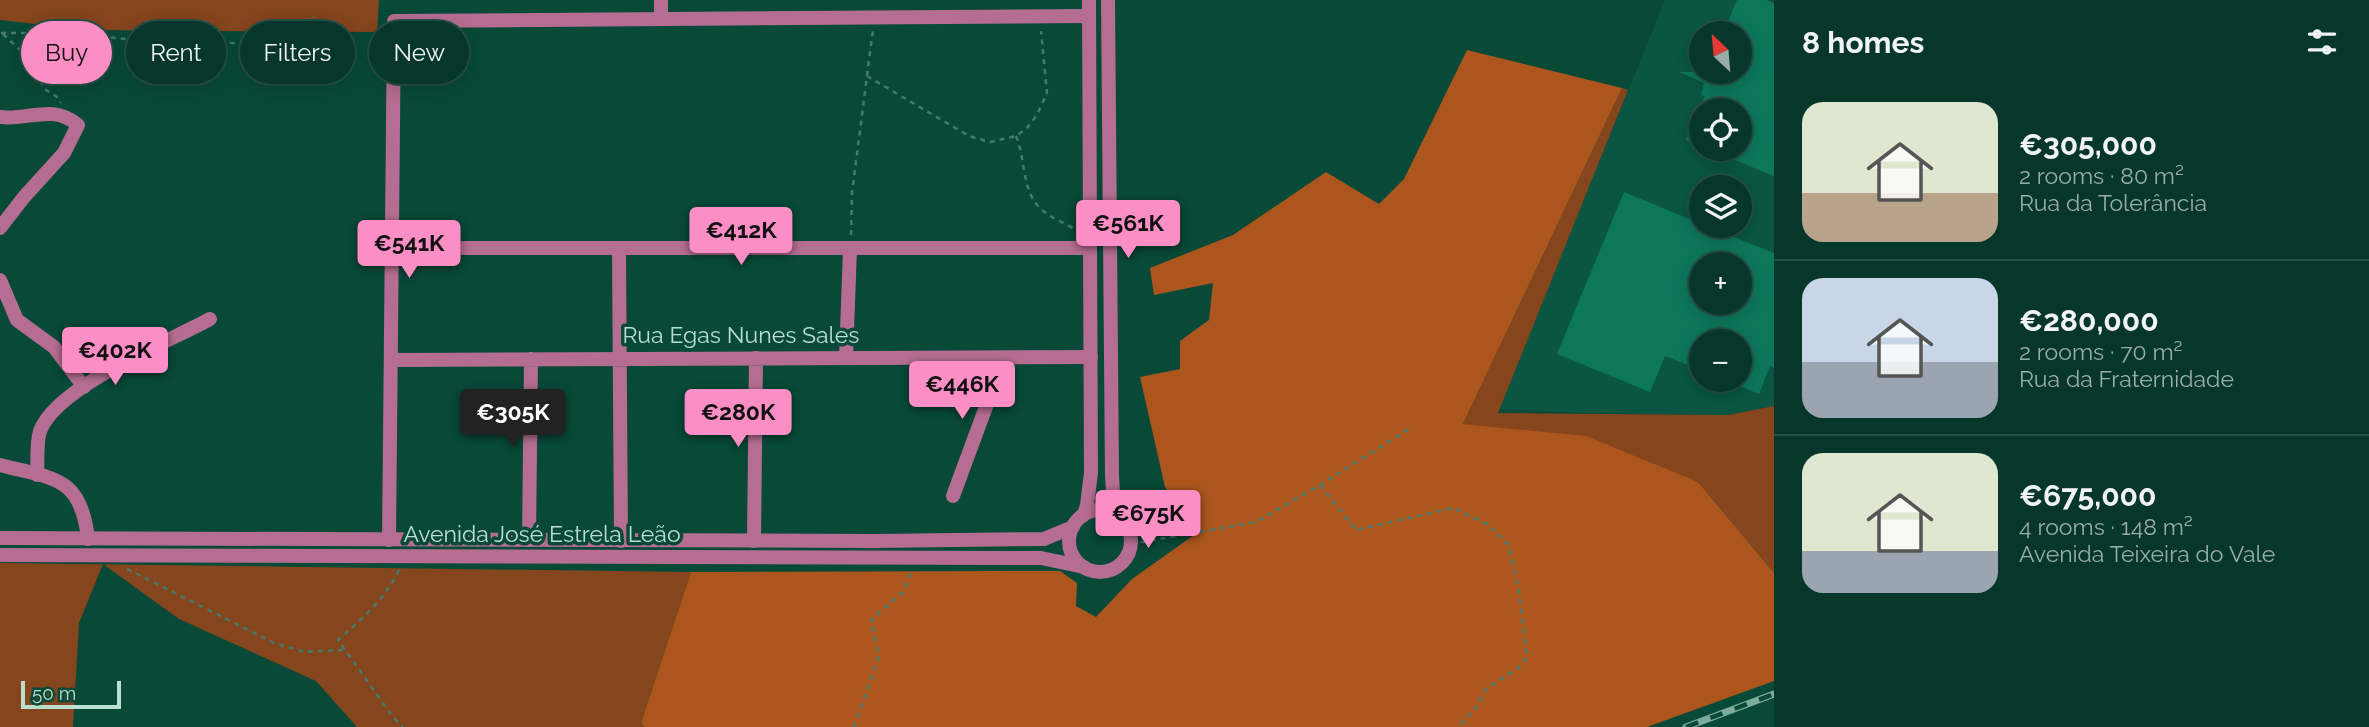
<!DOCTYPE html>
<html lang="en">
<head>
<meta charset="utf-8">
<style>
  body { margin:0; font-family:Raleway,sans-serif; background:#0f3f32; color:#f1f3f6; height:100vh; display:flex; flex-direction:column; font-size:26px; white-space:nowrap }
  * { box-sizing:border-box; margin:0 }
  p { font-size:23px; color:#98aca8 }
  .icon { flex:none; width:38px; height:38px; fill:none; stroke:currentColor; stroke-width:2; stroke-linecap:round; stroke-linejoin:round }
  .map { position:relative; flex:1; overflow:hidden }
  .details { display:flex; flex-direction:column; background:#06372a; width:595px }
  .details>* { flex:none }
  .banner { position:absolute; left:21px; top:21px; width:665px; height:63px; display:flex; gap:14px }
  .needle { width:46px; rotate:334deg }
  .tools { position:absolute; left:1689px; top:21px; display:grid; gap:14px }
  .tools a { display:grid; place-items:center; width:63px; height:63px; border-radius:50%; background:#06372a; box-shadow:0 4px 18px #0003,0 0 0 2px #275147; font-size:35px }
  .scale { position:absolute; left:21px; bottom:18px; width:100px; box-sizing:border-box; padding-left:7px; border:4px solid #baded0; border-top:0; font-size:19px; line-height:24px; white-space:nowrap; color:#baded0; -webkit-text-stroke:5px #084938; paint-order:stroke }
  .price { position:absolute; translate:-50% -60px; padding:0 16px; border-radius:7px; background:#fb8fc5; color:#111; font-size:23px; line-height:46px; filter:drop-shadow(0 2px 4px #0008) }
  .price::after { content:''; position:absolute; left:50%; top:42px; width:21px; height:16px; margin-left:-10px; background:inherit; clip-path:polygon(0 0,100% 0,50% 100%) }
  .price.active { background:#222; color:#fff }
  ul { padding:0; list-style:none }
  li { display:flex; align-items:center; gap:21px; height:175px; padding:0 28px }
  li+li { border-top:2px solid #275147 }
  li span { display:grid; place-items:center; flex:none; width:196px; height:140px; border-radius:21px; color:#555 }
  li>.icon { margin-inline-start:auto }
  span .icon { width:84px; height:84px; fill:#fffc; stroke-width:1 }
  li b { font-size:30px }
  h2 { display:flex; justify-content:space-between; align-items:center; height:84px; padding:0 28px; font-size:30px }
  .pill { padding:0 24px; border-radius:32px; background:#06372a; box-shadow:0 4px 18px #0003,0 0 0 2px #275147; font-size:24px; line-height:63px }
  .pill.active { background:#fb8fc5; color:#111 }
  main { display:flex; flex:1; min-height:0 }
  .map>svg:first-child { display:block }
  .built { fill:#0a5643; fill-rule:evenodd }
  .green { fill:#85451d }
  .forest { fill:#ac561e }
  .building { fill:#0d775c; fill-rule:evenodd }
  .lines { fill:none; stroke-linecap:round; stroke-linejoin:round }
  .path { stroke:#447b6b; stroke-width:2.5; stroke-dasharray:5 5; stroke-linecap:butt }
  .minor { stroke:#b56e91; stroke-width:14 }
  .tertiary { stroke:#b56e91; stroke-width:14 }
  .rail-casing { stroke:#7dab9c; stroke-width:7 }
  .rail { stroke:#084938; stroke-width:4.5; stroke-dasharray:13; stroke-linecap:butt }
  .labels { text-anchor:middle; stroke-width:7; stroke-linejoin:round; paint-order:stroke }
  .street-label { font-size:23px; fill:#baded0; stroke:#084938 }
</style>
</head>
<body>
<main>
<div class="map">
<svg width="1774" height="727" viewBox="0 0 1774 727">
  <rect width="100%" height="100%" fill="#084938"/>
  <!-- built -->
  <path class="built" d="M1665,0H1774V406L1728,415L1578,413L1499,409ZM1701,33H1740V72H1701ZM1701,110H1740V149H1701ZM1701,187H1740V226H1701ZM1701,264H1740V303H1701ZM1701,341H1740V380H1701Z"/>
  <!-- green -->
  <path class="green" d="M0,0H379L377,32L89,30L0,20Z
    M1622,88L1628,90L1498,413L1728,415L1774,406V573L1698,482L1463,424Z
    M0,563L691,572L641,723L645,727H357L316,681L179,619L103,564L79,623L73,727H0Z"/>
  <!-- forest -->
  <path class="forest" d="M1467,50L1622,88L1463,424L1586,436L1698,482L1774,573V681L1647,727H645L641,723L691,572L1060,571L1077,583L1076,606L1096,617L1132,579L1194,535L1165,487L1140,377L1180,369V341L1209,320L1213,283L1154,295L1150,268L1233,235L1326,172L1379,204L1404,179Z"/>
  <!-- building -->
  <path class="building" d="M1737,0H1766L1774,3V176L1708,149H1740V110H1701V146L1686,140L1705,96L1701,95L1704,83L1679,72H1740V33H1723Z
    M1624,192L1701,224V226H1706L1774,253V368L1770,366L1759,394L1740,386V341H1701V370L1665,356L1650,392L1557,354ZM1701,264H1740V303H1701Z"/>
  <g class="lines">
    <!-- path -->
    <path class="path" d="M1,33H63L136,40L185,36L206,38L219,42L259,45L314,17
      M3,34L20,50L46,90L57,97L61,103
      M867,76L969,136L990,142L1016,136L1026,129L1037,115L1047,93L1041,31
      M1016,136C1026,159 1021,192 1042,210C1051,218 1065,223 1076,230
      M851,235L852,193L873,29
      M1320,485L1356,530L1453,508L1487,524L1509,545L1519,592L1527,657L1521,666L1486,689L1475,709L1458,727
      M1131,544L1256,522L1320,485L1409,429
      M127,569L274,643L305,652L343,650
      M399,570C385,599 362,619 338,640L393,717L403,727
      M854,727L879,656L871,620L903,592L912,571"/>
    <!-- minor -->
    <path class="minor" d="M661,18V0
      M0,117C28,121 52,103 78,125L64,153L24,197L0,228
      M392,248H1090
      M619,250L621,541
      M0,280L17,320L54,347L84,387
      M846,358L850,249
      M391,360L1091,357
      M0,465C53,479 81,475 88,539
      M37,475C38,462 36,444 40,431C57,386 168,342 210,319
      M953,496L1004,358
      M389,540L394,21L1089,16
      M529,540L531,359
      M754,541L756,358"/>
    <!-- tertiary -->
    <path class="tertiary" d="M1108,0L1112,476L1113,493L1126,524
      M1069 541a31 31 0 1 1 62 0a31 31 0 1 1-62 0Z
      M1084,515L1087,505L1091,473L1089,0
      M0,538L874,541L1044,539L1073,527
      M0,555L1041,558L1084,567"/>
    <!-- rail casing -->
    <g class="rail-casing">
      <path id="rail" d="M1686,727L1774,694"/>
    </g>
    <!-- rail -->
    <use href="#rail" class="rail"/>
  </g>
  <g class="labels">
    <!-- street labels -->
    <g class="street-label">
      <text x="741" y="343">Rua Egas Nunes Sales</text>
      <text x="542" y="542">Avenida José Estrela Leão</text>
    </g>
  </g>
</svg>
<div class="tools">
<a><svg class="needle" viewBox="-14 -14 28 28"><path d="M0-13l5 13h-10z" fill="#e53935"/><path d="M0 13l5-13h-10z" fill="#98aca8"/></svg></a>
<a><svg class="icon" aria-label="locate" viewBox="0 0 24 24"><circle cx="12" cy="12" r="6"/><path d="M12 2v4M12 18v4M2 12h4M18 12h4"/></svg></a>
<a><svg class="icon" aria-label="layers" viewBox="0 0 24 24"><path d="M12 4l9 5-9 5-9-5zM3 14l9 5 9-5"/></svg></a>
<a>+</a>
<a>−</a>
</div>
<div class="scale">50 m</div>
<b class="price" style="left:1128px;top:260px">€561K</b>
<b class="price" style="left:741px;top:267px">€412K</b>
<b class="price" style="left:409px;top:280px">€541K</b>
<b class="price" style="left:115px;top:387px">€402K</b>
<b class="price" style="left:962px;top:421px">€446K</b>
<b class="price active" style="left:513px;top:449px">€305K</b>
<b class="price" style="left:738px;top:449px">€280K</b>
<b class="price" style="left:1148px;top:550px">€675K</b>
<div class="banner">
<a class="pill active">Buy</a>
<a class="pill">Rent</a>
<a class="pill">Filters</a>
<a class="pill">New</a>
</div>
</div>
<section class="details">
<h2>8 homes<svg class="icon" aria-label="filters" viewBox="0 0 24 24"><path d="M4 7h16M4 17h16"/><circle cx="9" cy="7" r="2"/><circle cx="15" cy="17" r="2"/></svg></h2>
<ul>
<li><span style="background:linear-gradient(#dfe7d0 65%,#b9a48a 0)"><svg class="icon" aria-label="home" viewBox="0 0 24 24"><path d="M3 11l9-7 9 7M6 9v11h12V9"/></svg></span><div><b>€305,000</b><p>2 rooms · 80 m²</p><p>Rua da Tolerância</p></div></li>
<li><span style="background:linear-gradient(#c9d6e8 60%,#9aa5b1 0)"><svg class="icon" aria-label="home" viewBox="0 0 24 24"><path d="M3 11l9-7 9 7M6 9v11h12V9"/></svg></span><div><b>€280,000</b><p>2 rooms · 70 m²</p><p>Rua da Fraternidade</p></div></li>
<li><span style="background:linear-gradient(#dfe7d0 70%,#9aa5b1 0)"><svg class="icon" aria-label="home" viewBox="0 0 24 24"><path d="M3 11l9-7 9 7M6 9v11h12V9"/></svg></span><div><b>€675,000</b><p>4 rooms · 148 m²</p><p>Avenida Teixeira do Vale</p></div></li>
</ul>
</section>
</main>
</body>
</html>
